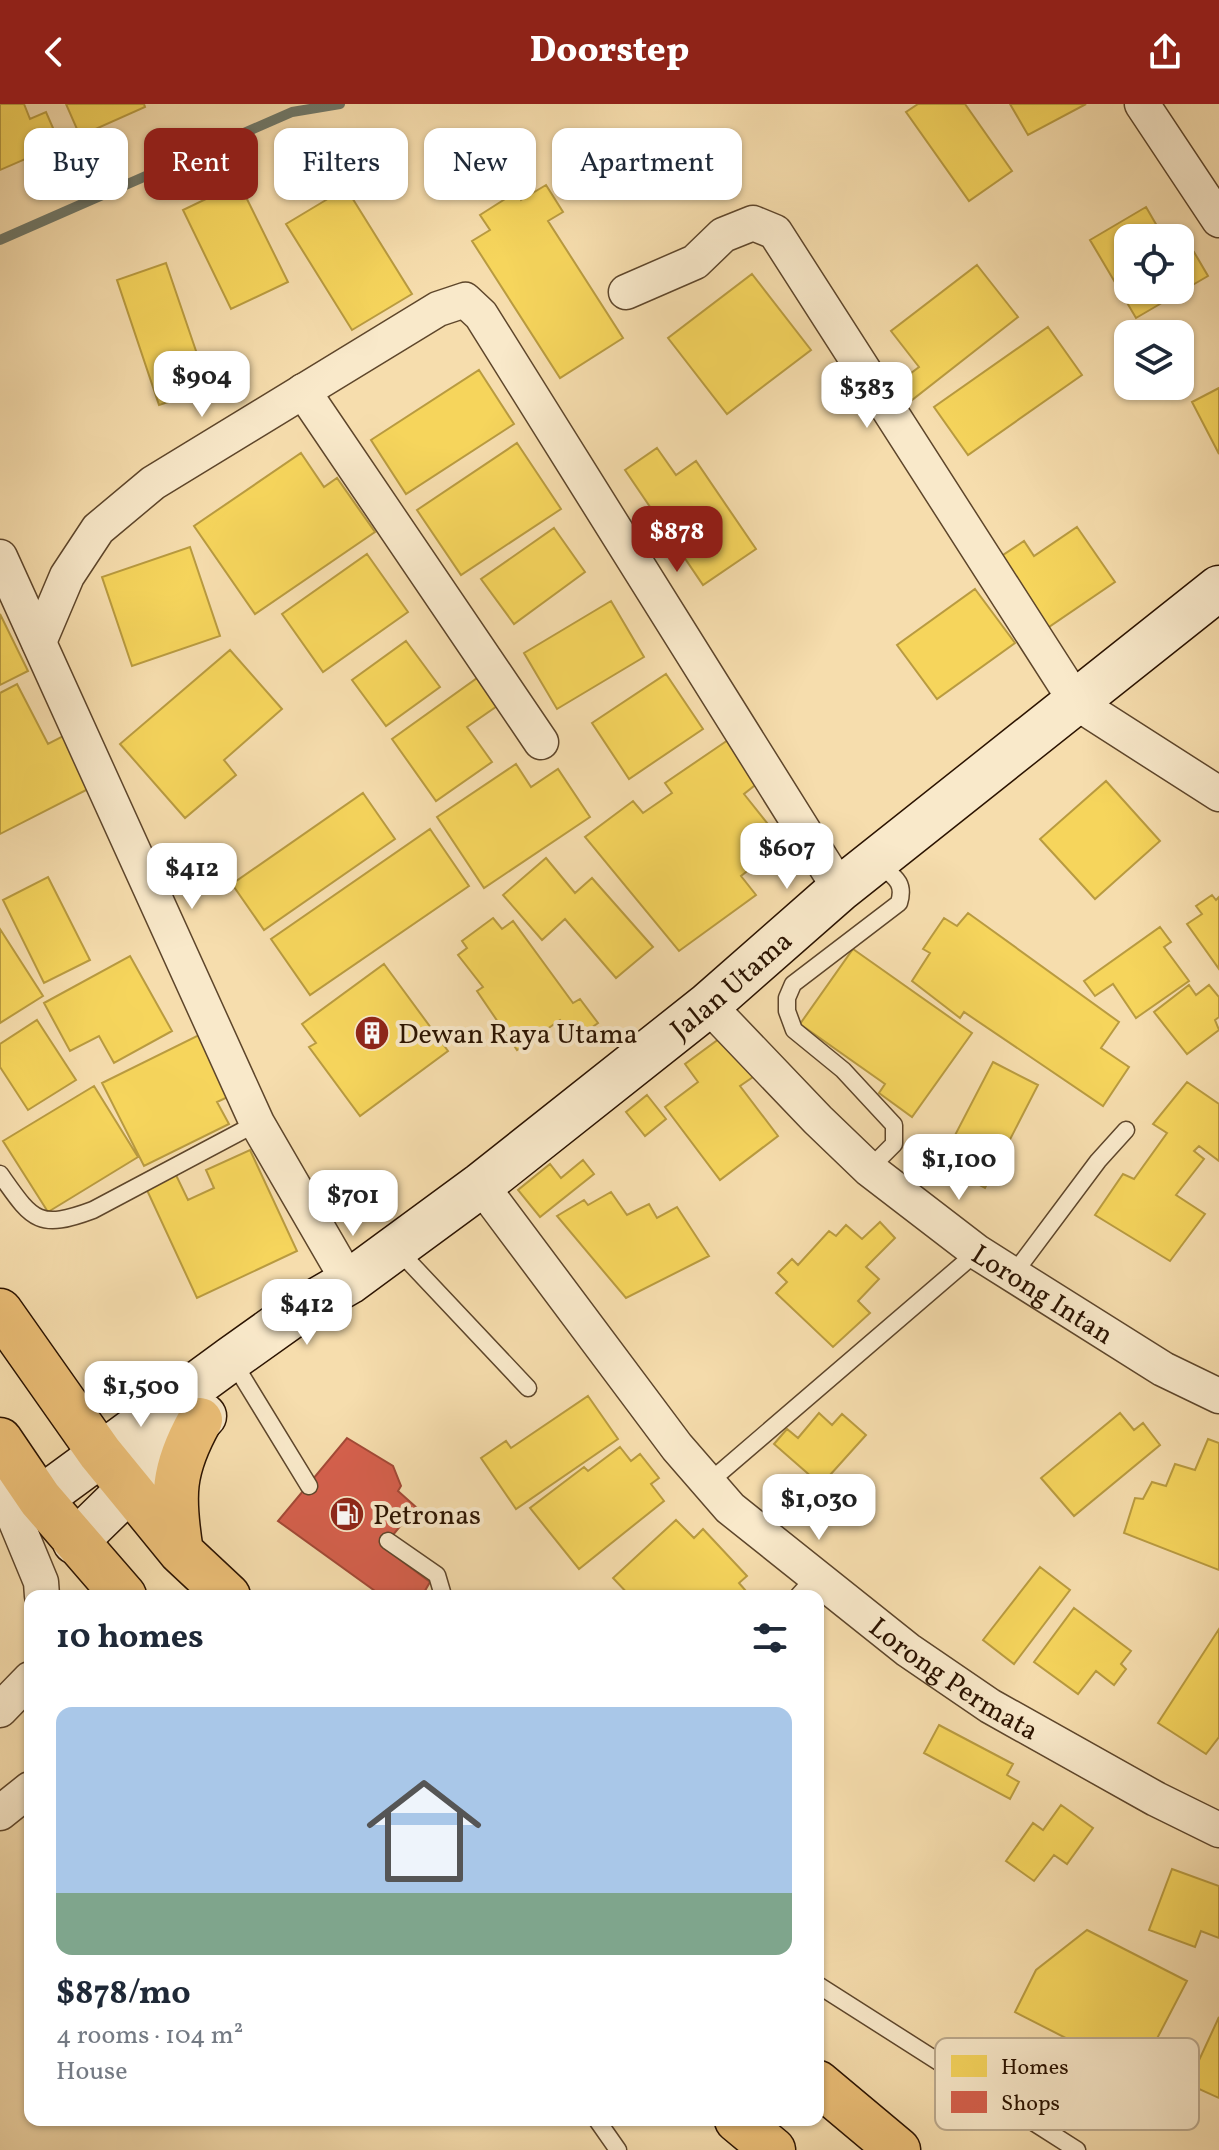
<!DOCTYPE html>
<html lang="en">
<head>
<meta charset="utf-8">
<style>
  body { margin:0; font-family:Vollkorn,serif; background:#f2f2f3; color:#1f2937; height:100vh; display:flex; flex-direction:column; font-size:30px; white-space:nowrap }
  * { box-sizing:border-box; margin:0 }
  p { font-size:26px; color:#747a83 }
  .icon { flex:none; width:44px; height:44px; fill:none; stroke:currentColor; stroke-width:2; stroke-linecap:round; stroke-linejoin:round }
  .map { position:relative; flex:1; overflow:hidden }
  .sheet { position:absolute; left:24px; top:1486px; width:800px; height:536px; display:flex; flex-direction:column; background:#fff; border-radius:16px; box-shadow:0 2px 6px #0004 }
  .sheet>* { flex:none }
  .guide { position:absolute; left:24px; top:24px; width:800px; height:72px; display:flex; gap:16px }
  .controls { position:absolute; left:1114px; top:120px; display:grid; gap:16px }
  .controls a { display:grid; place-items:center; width:80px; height:80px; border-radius:16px; background:#fff; box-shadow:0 2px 6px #0004; font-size:40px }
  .price { position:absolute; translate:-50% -68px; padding:0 18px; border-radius:16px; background:#fff; color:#222; font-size:26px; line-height:52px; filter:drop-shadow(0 2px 4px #0008) }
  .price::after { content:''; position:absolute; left:50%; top:48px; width:24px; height:18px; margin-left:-12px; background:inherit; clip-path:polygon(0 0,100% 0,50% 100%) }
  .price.on { background:#8f2418; color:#fff }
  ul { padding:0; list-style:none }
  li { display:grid; align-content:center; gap:16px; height:424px; padding:0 32px }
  li span { display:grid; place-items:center; height:248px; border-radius:16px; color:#555 }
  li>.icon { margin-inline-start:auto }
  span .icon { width:144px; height:144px; fill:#fffc; stroke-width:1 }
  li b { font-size:34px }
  h2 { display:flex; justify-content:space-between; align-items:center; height:96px; padding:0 32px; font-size:34px }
  .tag { padding:0 28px; border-radius:16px; background:#fff; box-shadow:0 2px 6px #0004; font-size:28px; line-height:72px }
  .tag.on { background:#8f2418; color:#fff }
  header { display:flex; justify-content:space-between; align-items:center; height:104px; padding:0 32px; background:#8f2418; color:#fff; font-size:36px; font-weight:800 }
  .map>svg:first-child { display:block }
  .homes { fill:#f6d55c; stroke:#b99b40; stroke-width:2 }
  .shops { fill:#d6604d; stroke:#a34936; stroke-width:2 }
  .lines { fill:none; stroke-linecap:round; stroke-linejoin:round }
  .stream { stroke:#6f7869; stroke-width:10 }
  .lane-casing { stroke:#5e462b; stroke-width:19 }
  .street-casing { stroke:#5e462b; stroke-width:37 }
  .secondary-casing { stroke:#2b1300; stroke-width:47 }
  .highway-casing { stroke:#2b1300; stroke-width:47 }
  .lane { stroke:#f9e9ca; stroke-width:16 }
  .street { stroke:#f9e9ca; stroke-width:34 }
  .secondary { stroke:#f9e9ca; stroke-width:44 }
  .highway { stroke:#ebbe76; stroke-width:44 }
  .labels { text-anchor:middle; stroke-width:8; stroke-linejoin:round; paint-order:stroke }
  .street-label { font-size:28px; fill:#2b1300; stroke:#f9e9ca }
  .poi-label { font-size:28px; fill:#2b1300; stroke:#f9e9ca; text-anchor:start }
  .key { fill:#f9e9ca; stroke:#bba98d; stroke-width:2 }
  .key-label { font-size:22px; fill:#2b1300 }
</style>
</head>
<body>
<header><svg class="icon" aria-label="back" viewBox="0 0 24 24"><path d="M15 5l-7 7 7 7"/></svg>Doorstep<svg class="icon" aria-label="share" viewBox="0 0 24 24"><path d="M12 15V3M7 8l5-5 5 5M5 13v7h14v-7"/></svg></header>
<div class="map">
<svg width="1219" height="2046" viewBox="0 0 1219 2046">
  <rect width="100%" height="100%" fill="#f6ddad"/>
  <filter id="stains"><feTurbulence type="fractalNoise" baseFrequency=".0025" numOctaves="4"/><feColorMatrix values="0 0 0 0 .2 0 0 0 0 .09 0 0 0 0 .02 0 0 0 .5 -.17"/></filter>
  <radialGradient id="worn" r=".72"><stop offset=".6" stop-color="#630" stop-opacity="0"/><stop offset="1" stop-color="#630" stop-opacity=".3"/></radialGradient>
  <!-- homes -->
  <path class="homes" d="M0,0H24L30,15L46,8L60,40L0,66Z
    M66,0H144L145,3L80,32Z
    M918,0H965L1012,67L969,97L906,8Z
    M1010,0H1086L1028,31Z
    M239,79L288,178L231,205L183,106Z
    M546,81L563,108L548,117L623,234L560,274L472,137L490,126L480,111L516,88L521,96Z
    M346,84L412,190L352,226L286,120Z
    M1146,103L1164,134H1128V186H1180V156L1194,148L1208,172L1136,214L1090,136Z
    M166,159L209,285L159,301L117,176Z
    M977,161L1018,213L912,296L898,279L919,263L891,227Z
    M752,170L811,246L727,310L668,234Z
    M1048,223L1082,271L968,351L934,303Z
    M479,266L514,320L406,390L371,336Z
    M1219,284V350L1192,298Z
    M517,339L561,405L461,471L417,406Z
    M657,344L676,371L696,357L756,445L703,481L625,366Z
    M301,349L324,383L337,374L375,428L255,510L194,422Z
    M1077,423L1115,478L1043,527L994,457L1024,437L1034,452Z
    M554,424L585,468L514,520L481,475Z
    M190,443L220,532L132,562L102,473Z
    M367,450L408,508L323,568L282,510Z
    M975,485L1015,539L937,595L897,541Z
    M611,497L644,553L557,605L524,549Z
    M0,510L28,567L0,581Z
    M406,537L440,583L386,622L352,576Z
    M230,546L282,605L224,656L236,671L185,714L120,640Z
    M666,570L703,625L629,675L592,619Z
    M480,572L500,600L467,623L492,658L436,697L392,635Z
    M17,580L48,640L69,629L96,681L0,730V589Z
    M728,636L759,678L744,690L783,739L741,772L756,791L679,847L585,733L633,697L643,709L672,689L665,679Z
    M516,660L531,683L558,665L590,713L484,784L437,713Z
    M1106,677L1160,737L1095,795L1040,735Z
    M363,689L395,735L264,826L232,780Z
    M430,725L469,782L310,891L271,835Z
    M546,754L575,789L592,774L653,843L616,874L565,815L542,836L503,791Z
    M48,773L90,856L44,879L3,796Z
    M1212,791L1216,796L1219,793V865L1187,820L1202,810L1196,802Z
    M968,809L1119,918L1101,944L1129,963L1103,1002L964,908L960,914L912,877L930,849L923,845L944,814L957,822Z
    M493,814L502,825L513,817L573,899L580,895L598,919L576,935L560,916L517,946L477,887L483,883L458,851L467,844L462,837Z
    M1160,823L1171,838L1164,843L1189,877L1136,914L1113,880L1095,892L1084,877Z
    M0,825L43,892L0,919Z
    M853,845L972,929L912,1013L879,989L885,980L800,920Z
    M130,852L172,927L114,959L99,932L70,947L44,899Z
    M384,860L448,947L360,1012L309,943L316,939L302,920Z
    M1189,881L1196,891L1209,881L1219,893V913L1215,916L1219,926L1187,950L1154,908Z
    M37,916L76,976L28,1006L0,963V940Z
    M201,930L232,991L217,998L229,1020L144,1062L102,979Z
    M723,932L753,973L740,982L778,1032L720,1076L665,1003L698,978L685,960Z
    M993,958L1038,981L985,1084L940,1060Z
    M1187,978L1219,1000V1057L1199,1042L1194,1047L1204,1055L1176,1091L1205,1110L1170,1157L1095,1111L1123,1070L1134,1075L1167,1029L1153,1020Z
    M94,982L138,1053L48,1108L3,1037Z
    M647,991L666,1015L645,1032L626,1008Z
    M250,1046L297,1147L197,1194L146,1084L176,1071L188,1096L214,1084L206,1066Z
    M583,1056L594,1070L540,1113L518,1086L550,1060L561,1074Z
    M611,1088L627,1111L649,1100L657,1114L677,1103L709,1152L626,1194L557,1112L584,1096L588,1101Z
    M880,1118L895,1134L866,1163L879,1175L858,1197L870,1209L833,1243L776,1189L787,1178L778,1169L792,1155L798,1161L829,1127L836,1132L846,1121L862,1135Z
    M588,1292L618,1335L516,1405L481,1354L506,1337L511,1344Z
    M819,1309L832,1321L842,1310L866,1331L821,1381L774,1340L787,1325L798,1334Z
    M1120,1309L1134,1326L1143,1319L1160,1341L1074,1412L1041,1374Z
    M1208,1335L1219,1339V1466L1124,1429L1135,1394L1143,1395L1152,1378L1166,1382L1175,1360L1195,1366Z
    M620,1343L631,1357L640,1350L659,1374L651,1380L664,1397L579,1465L530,1404L584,1363L588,1367Z
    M676,1416L694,1434L703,1425L747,1472L739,1479L746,1487L741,1492H630L613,1474Z
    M1040,1463L1070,1486L1014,1560L983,1536Z
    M1074,1504L1131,1547L1121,1560L1126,1565L1114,1581L1096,1567L1078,1590L1034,1558Z
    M1219,1525V1633L1206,1650L1158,1619Z
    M939,1621L1013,1660L1007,1671L1019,1678L1010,1695L924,1649Z
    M1061,1701L1093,1724L1067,1760L1054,1751L1034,1777L1006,1757L1033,1719L1043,1726Z
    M1172,1765L1219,1782V1834L1201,1827L1195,1843L1149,1826Z
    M1087,1826L1187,1877L1138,1971L1015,1908L1036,1866Z
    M1219,1913V1994L1188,1980Z"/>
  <!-- shops -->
  <path class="shops" d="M347,1334L393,1362L401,1382L398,1387L416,1403L383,1443L430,1478L422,1492H382L278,1417Z"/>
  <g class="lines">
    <!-- stream -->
    <path class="stream" d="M0,136L292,8L340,0"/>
    <!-- lane casing -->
    <g class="lane-casing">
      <path id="lane" d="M869,1065L894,1040V1021L843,966L794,926L787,907V894L793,880L899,799C906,776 892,772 876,758
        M0,1070C32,1115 37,1127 93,1106L257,1019
        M397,1145L528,1284
        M1012,1172L1098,1057L1126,1026
        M232,1256L309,1382
        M708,1379L977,1148
        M388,1437L437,1471L442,1488L440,1492
        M798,1492L816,1472
        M818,1881L1077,2046
        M597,2016L618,2046"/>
    </g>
    <!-- street casing -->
    <g class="street-casing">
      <g id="street">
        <path d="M1142,0L1219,116"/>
        <path d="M626,188L695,158L723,131L753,119L775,128L1077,599L1219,690"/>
        <path d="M303,287L541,638"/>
        <path d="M0,453L257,1019L349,1178"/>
        <path d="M39,538L67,472L98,425L153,379L438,205L465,196L481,211L840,785"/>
        <path id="s1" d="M708,901L818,1016L869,1065L977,1148L1163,1265L1219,1292"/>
        <path id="s2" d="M481,1081L677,1343L730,1404L908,1546L990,1602L1156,1695L1219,1726"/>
        <path d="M0,1379L41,1478L42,1492"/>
        <path d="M0,1606L30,1575"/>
        <path d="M0,1709L30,1685"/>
      </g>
    </g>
    <!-- secondary casing -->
    <g class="secondary-casing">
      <g id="secondary">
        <path id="s3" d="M40,1395L231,1255L297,1208L349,1178L481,1081L708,901L840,785L1219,484"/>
        <path d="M75,1438L204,1312"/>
      </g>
    </g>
    <!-- highway casing -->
    <g class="highway-casing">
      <path id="highway" d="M0,1207L100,1349L181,1448L228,1492
        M0,1336L40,1395L124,1492
        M181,1448C172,1392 172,1366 200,1316
        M818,1979L898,2046
        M737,2016L773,2046"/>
    </g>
    <!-- lane -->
    <use href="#lane" class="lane"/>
    <!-- street -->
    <use href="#street" class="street"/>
    <!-- secondary -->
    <use href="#secondary" class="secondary"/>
    <!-- highway -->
    <use href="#highway" class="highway"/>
  </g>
  <!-- icons -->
  <defs>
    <g id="building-disc" transform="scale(1.8)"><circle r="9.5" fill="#8f2418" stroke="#f9e9ca"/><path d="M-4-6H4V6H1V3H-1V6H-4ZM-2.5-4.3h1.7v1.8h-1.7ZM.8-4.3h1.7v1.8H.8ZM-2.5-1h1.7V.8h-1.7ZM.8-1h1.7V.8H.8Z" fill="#fff"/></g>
    <g id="fuel-disc" transform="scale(1.8)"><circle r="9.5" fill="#8f2418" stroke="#f9e9ca"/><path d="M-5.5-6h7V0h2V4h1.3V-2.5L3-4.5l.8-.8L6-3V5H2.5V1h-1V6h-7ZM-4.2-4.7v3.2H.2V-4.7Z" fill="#fff"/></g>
  </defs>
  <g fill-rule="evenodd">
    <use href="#building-disc" x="372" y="929"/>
    <use href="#fuel-disc" x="347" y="1410"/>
  </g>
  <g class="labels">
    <!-- street labels -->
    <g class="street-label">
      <text dy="10" stroke="none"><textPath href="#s3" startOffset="862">Jalan Utama</textPath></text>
      <text dy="10" stroke="none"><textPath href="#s1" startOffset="444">Lorong Intan</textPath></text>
      <text dy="10" stroke="none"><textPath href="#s2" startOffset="690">Lorong Permata</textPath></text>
    </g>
    <!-- poi labels -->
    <g class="poi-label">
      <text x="398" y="939">Dewan Raya Utama</text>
      <text x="373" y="1420">Petronas</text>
    </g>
  </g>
  <!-- legend -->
  <rect x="935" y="1934" width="264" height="92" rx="12" class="key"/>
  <rect x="951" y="1951" width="36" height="22" fill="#f6d55c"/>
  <rect x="951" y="1987" width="36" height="22" fill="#d6604d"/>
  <g class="key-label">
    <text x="1001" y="1970">Homes</text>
    <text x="1001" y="2006">Shops</text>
  </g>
  <rect width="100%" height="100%" filter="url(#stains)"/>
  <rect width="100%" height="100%" fill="url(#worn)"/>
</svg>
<div class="controls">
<a><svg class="icon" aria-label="locate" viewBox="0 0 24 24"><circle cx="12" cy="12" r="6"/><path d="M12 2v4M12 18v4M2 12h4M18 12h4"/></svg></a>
<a><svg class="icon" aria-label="layers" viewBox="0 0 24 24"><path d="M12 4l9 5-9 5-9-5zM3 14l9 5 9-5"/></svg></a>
</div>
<b class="price" style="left:202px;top:315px">$904</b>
<b class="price" style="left:867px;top:326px">$383</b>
<b class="price on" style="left:677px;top:470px">$878</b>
<b class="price" style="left:787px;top:787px">$607</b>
<b class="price" style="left:192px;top:807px">$412</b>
<b class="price" style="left:959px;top:1098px">$1,100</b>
<b class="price" style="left:353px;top:1134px">$701</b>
<b class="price" style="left:307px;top:1243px">$412</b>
<b class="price" style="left:141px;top:1325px">$1,500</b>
<b class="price" style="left:819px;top:1438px">$1,030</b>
<div class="guide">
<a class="tag">Buy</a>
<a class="tag on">Rent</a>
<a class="tag">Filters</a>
<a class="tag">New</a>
<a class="tag">Apartment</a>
</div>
<section class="sheet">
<h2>10 homes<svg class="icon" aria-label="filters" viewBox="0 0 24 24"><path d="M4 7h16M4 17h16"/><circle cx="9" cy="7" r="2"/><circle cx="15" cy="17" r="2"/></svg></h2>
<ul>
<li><span style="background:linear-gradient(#a9c7e8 75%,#7fa58c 0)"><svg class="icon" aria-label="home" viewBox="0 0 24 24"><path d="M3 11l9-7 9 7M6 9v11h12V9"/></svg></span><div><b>$878/mo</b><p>4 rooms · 104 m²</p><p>House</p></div></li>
</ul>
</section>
</div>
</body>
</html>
